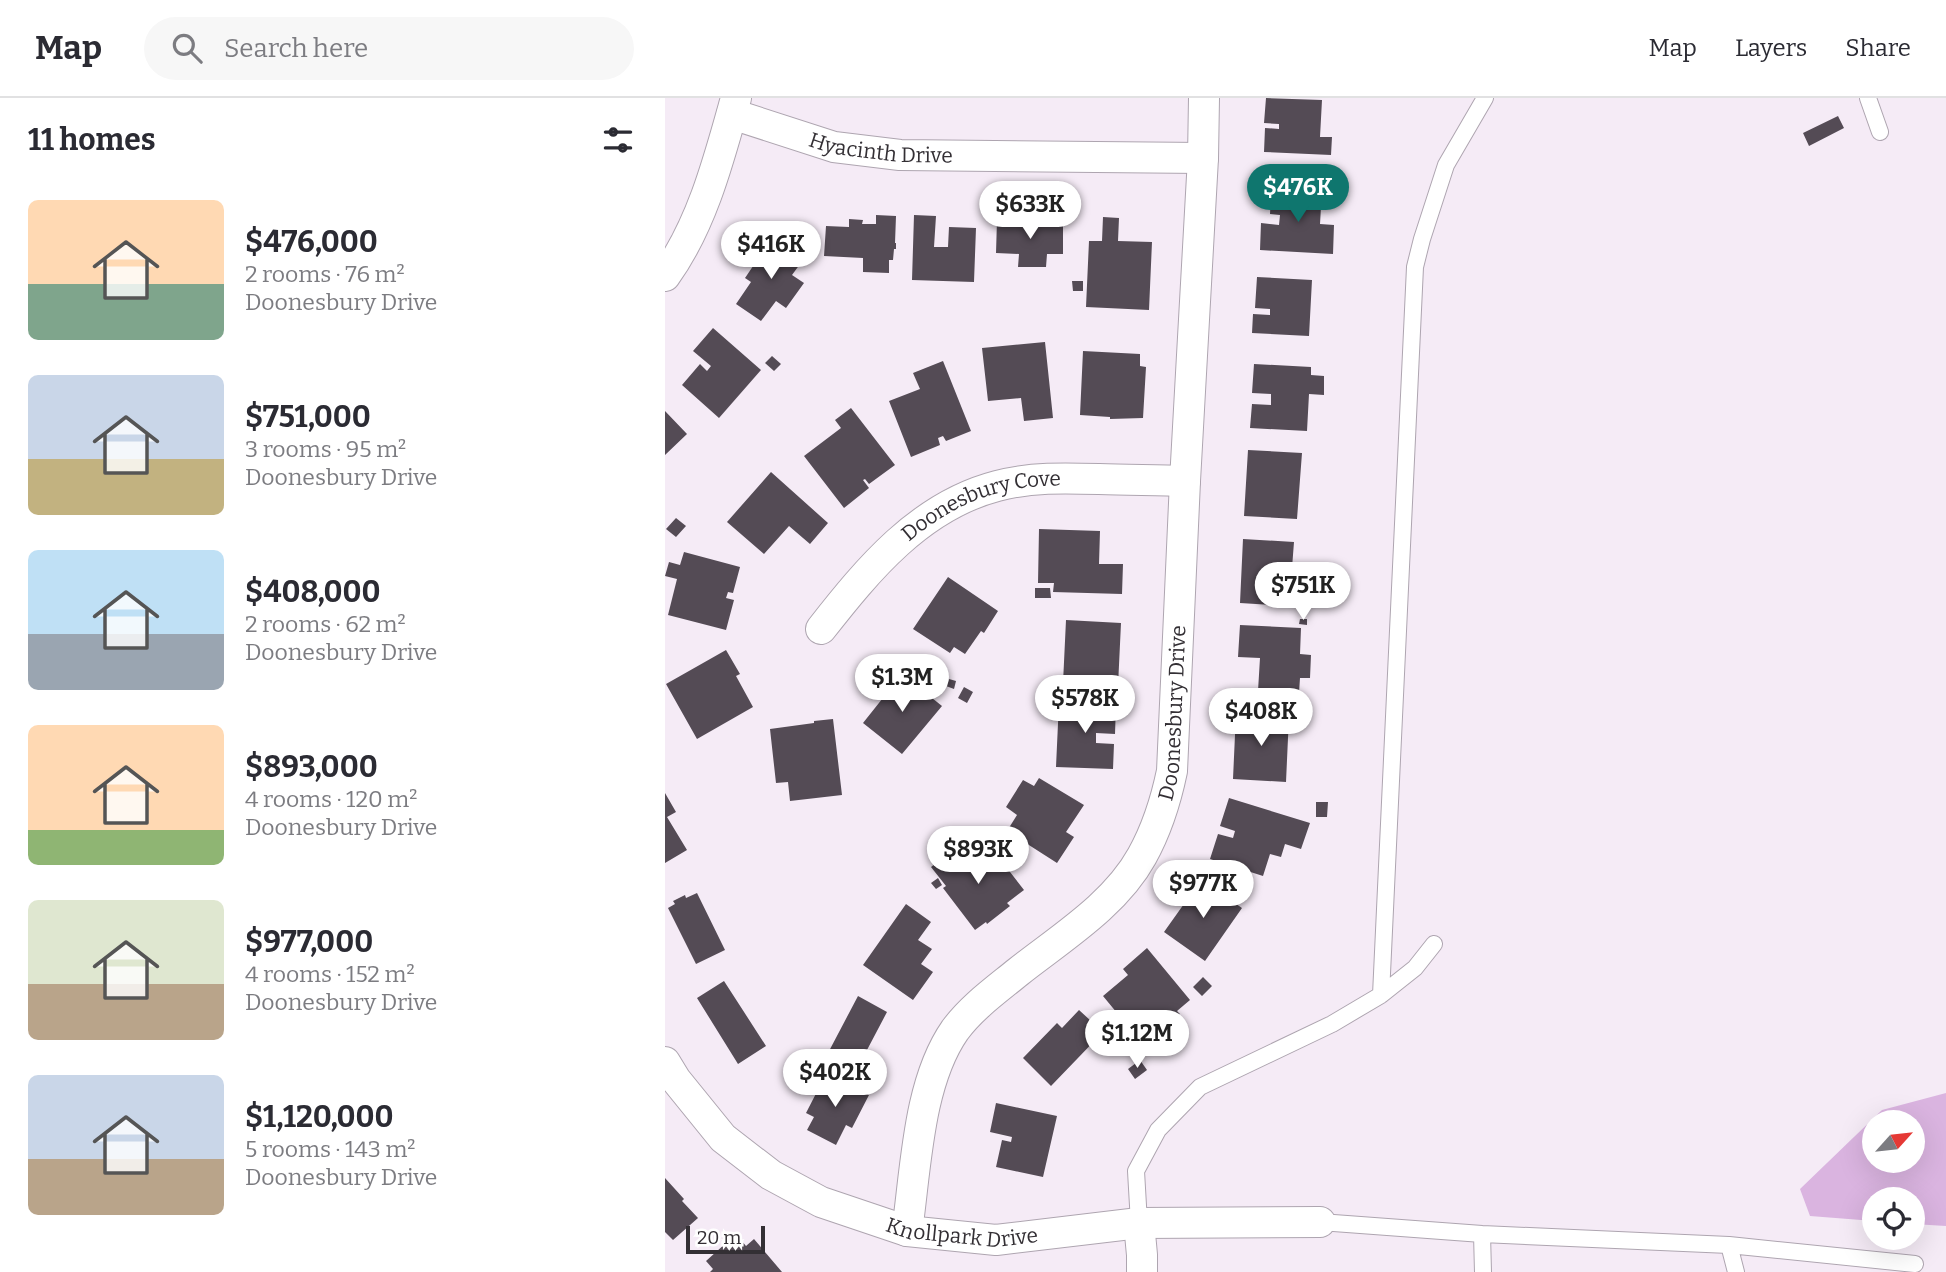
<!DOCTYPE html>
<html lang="en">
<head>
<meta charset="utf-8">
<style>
  body { margin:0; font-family:Bitter,serif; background:#f7f7f7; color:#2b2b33; height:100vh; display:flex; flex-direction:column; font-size:26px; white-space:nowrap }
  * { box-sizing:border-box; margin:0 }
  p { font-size:23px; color:#7c7c81 }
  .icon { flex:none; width:38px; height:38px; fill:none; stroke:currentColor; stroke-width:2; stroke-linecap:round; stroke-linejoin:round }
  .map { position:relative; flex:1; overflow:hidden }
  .side { display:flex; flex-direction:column; background:#fff; width:665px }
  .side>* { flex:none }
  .needle { width:46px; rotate:63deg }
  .tools { position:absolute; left:1197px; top:1012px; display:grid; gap:14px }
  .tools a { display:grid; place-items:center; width:63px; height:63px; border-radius:50%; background:#fff; box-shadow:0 7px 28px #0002; font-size:35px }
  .scale { position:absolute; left:21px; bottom:18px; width:79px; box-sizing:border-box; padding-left:7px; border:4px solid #332f34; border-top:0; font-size:19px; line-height:24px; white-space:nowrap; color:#332f34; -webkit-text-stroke:5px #fff; paint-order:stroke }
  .price { position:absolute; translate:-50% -60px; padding:0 16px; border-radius:24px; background:#fff; color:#222; font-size:23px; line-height:46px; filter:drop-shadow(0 2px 4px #0008) }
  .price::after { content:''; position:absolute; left:50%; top:42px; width:21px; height:16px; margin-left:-10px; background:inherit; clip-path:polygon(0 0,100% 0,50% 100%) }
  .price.on { background:#0f766e; color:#fff }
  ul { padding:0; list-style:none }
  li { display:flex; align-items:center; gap:21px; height:175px; padding:0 28px }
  li span { display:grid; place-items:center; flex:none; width:196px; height:140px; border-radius:10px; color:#555 }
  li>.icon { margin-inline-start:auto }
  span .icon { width:84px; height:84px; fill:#fffc; stroke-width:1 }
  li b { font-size:30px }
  h2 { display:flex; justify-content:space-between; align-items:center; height:84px; padding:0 28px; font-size:30px }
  header { display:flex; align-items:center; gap:42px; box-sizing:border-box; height:98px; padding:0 35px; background:#fff; border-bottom:2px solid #e1e1e2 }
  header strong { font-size:33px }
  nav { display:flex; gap:38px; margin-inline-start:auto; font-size:24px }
  .search { width:490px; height:63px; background:#f7f7f7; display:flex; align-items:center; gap:18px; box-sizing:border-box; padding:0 24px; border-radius:38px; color:#7c7c81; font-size:26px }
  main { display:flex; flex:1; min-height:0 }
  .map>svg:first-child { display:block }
  .green { fill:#dab4e0; fill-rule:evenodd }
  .building { fill:#544b55 }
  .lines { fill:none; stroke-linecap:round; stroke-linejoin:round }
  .service-casing { stroke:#aea5b0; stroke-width:18 }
  .minor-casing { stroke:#aea5b0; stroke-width:32 }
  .service { stroke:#fff; stroke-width:16 }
  .minor { stroke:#fff; stroke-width:30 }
  .labels { text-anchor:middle; stroke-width:7; stroke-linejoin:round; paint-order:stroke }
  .street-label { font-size:21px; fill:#332f34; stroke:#fff }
</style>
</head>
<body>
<header>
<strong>Map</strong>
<div class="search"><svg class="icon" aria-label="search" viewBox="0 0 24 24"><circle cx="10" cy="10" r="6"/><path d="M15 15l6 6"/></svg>Search here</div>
<nav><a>Map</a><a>Layers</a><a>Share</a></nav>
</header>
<main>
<section class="side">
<h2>11 homes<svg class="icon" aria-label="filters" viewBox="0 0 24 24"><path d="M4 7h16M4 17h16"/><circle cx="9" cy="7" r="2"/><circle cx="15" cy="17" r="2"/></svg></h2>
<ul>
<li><span style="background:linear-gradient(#ffd9b3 60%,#7fa58c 0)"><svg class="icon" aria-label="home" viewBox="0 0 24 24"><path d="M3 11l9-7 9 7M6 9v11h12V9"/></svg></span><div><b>$476,000</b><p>2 rooms · 76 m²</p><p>Doonesbury Drive</p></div></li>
<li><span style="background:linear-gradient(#c9d6e8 60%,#c2b280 0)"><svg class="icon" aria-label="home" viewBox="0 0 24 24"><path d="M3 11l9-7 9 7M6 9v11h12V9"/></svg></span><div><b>$751,000</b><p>3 rooms · 95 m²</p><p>Doonesbury Drive</p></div></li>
<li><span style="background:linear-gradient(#bfe0f5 60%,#9aa5b1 0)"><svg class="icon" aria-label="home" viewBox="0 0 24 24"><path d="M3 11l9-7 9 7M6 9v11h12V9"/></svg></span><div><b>$408,000</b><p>2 rooms · 62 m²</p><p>Doonesbury Drive</p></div></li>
<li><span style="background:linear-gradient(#ffd9b3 75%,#8fb573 0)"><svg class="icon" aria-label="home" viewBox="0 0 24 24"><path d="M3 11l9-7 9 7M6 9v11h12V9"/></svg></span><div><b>$893,000</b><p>4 rooms · 120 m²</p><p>Doonesbury Drive</p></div></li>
<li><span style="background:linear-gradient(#dfe7d0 60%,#b9a48a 0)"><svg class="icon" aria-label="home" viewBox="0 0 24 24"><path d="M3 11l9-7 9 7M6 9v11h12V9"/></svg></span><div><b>$977,000</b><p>4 rooms · 152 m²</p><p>Doonesbury Drive</p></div></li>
<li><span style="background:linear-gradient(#c9d6e8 60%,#b9a48a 0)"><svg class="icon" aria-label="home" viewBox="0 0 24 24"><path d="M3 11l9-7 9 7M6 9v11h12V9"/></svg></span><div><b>$1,120,000</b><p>5 rooms · 143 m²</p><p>Doonesbury Drive</p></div></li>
</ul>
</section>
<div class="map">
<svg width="1281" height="1174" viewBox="0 0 1281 1174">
  <rect width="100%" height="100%" fill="#f5ebf6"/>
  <!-- green -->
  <path class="green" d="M1281,995V1128L1248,1126V1101H1209V1123L1145,1118L1135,1091L1217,1012ZM1209,1024H1248V1062H1209Z"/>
  <!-- building -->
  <path class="building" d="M601,0L657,2L655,39H667L666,57L599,54L600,30L614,31V26L599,25Z
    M1173,18L1179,30L1144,48L1138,35Z
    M616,90L657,92L655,126L669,127L668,156L595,152L596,125L614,127L615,117L605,116L606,95L616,96Z
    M211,117L231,118L230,145H231V151H229L228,162H224V175L198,174V160L159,158L161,128L184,129V121L198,122L197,126H211Z
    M249,117L271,118L269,149H283L284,129L311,130L309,184L247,182Z
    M438,119L454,120L453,143L487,144L484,212L421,209L424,143H437Z
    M332,122L398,124V156H382L381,169H353L354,156L331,155Z
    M107,140L138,162L127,177L139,185L121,210L111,203L96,223L71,206L86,184L80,180Z
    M592,179L647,182L644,238L587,235L588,216L605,217V211L590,210Z
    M407,183H418V193H408Z
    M48,230L96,272L54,320L17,287L35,266L42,273L46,268L28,253Z
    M380,244L388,320L359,323L356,300L323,303L317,250Z
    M418,253L475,256V268L481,269L478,320L445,321V319L415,317Z
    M107,258L116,266L109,273L100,265Z
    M278,263L306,333L281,343L278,338L273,340L275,347L246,359L224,303L255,291L248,275Z
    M589,266L646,269V277L659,278V297L644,296L642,333L585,330L587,306L606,307V296L587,295Z
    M186,310L230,367L204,386L200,381L198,382L204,390L179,410L139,358L176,330L170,322Z
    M0,313L22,336L0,357Z
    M583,352L637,355L632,421L579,418Z
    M106,374L163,425L145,446L124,428L99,456L62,424Z
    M11,420L21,428L11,439L1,431Z
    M374,431L435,433L434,466H458L457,496L388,494L389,485H373Z
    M578,441L629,444L627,470H629V485H627L626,508L575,505Z
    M19,454L75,469L68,495L63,494L61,500L69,502L61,532L3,517L12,481L0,478L4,464L15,467Z
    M283,479L333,513L319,535L316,533L300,556L289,549L285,555L248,531Z
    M370,490H385L386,500H370Z
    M635,521H642V527L634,526Z
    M401,522L456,525L453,588L398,585Z
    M575,527L636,530L635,556L646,557L645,580H635L634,595L593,593L595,560L573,559Z
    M61,552L75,576L71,578L88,609L32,641L1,586Z
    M237,576L277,608L237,656L198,625Z
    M284,581L291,583L289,591L281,588Z
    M299,589L308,594L302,605L293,600Z
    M394,604L451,606L450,636L431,635V645L449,646L448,671L391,669Z
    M571,615L624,618L621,684L568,681Z
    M168,621L177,697L125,703L123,684L111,685L105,631L149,625V623Z
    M374,680L419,707L401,734L409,739L392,765L342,733L352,717L341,709L358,682L369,688Z
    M0,695L11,714L2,719L22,752L0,765Z
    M564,700L645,725L636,751L620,746L616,759L605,756L598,778L545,761L553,736L568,740L570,733L555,728Z
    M651,704H663L662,719H651Z
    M289,751L304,771L328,752L359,792L342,805L345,808L322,826L321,824L310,832L278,790L281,788L266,769Z
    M273,780L277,787L271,791L266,785Z
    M536,782L577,810L540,863L499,834Z
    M32,795L60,852L31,866L3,810L10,806L8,803L20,797L21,800Z
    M241,806L266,824L253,842L267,851L256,866L268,874L248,902L198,867Z
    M482,850L525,902L512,913L515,916L502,927L495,918L471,938L438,898L463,877L458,871Z
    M538,879L547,888L537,898L528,889Z
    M59,883L101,948L73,966L32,900Z
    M193,898L222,914L192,971L163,955Z
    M414,912L438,934L386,988L358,960L392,925L397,930Z
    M475,962L482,972L470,981L463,971Z
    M160,978L169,982L170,979L204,997L187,1030L181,1027L171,1047L142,1032L149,1019L141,1015Z
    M331,1005L392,1018L378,1079L331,1069L337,1042L346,1044L347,1039L325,1034Z
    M0,1080L19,1101L17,1103L33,1120L8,1142L0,1134Z
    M71,1136L81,1148L89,1141L117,1174H45L48,1171L41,1163Z"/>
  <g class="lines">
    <!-- service casing -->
    <g class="service-casing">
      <path id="service" d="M1203,0L1215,34
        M716,897L750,169L757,141L781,67L820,0
        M655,1124L817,1136L1064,1147L1250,1166
        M474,1125L471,1073L493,1032L535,989L667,926L716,897L750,870L769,846
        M817,1136L818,1174
        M1064,1147L1071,1174"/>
    </g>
    <!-- minor casing -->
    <g class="minor-casing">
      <g id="minor">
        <path id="s1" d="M67,16L169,49L235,57L538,60"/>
        <path d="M0,178C37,127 54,61 71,0"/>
        <path id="s2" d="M156,531C203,471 255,408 332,388C365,379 400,380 434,381C463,382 491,382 520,383"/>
        <path id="s3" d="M0,964L11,982L58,1040L106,1077L156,1104L242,1133L331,1142L474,1125L655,1124"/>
        <path d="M474,1125L477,1157V1174"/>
        <path id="s4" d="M242,1133C251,1070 253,985 290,932C307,909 331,892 353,874C396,840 450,807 477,758C492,731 501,702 507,673L520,383L538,60L539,0"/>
      </g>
    </g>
    <!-- service -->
    <use href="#service" class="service"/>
    <!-- minor -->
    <use href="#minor" class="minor"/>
  </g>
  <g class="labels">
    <!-- street labels -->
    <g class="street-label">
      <text dy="7" stroke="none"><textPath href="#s1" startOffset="154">Hyacinth Drive</textPath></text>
      <text dy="7" stroke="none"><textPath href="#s2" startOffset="210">Doonesbury Cove</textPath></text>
      <text dy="7" stroke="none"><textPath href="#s4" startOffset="614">Doonesbury Drive</textPath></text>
      <text dy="7" stroke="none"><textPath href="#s3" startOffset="359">Knollpark Drive</textPath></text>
    </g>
  </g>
</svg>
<div class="tools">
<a><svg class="needle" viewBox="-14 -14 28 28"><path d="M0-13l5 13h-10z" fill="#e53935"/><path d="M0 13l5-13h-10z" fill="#7c7c81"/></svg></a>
<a><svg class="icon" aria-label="locate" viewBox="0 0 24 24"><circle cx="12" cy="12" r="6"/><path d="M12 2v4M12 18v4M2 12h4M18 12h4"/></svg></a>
</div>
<div class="scale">20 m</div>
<b class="price on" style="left:633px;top:126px">$476K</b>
<b class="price" style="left:365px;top:143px">$633K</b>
<b class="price" style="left:106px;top:183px">$416K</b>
<b class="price" style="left:638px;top:524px">$751K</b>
<b class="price" style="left:237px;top:616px">$1.3M</b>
<b class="price" style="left:420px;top:637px">$578K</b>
<b class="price" style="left:596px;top:650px">$408K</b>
<b class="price" style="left:313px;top:788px">$893K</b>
<b class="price" style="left:538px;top:822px">$977K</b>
<b class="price" style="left:472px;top:972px">$1.12M</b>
<b class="price" style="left:170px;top:1011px">$402K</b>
</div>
</main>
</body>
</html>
